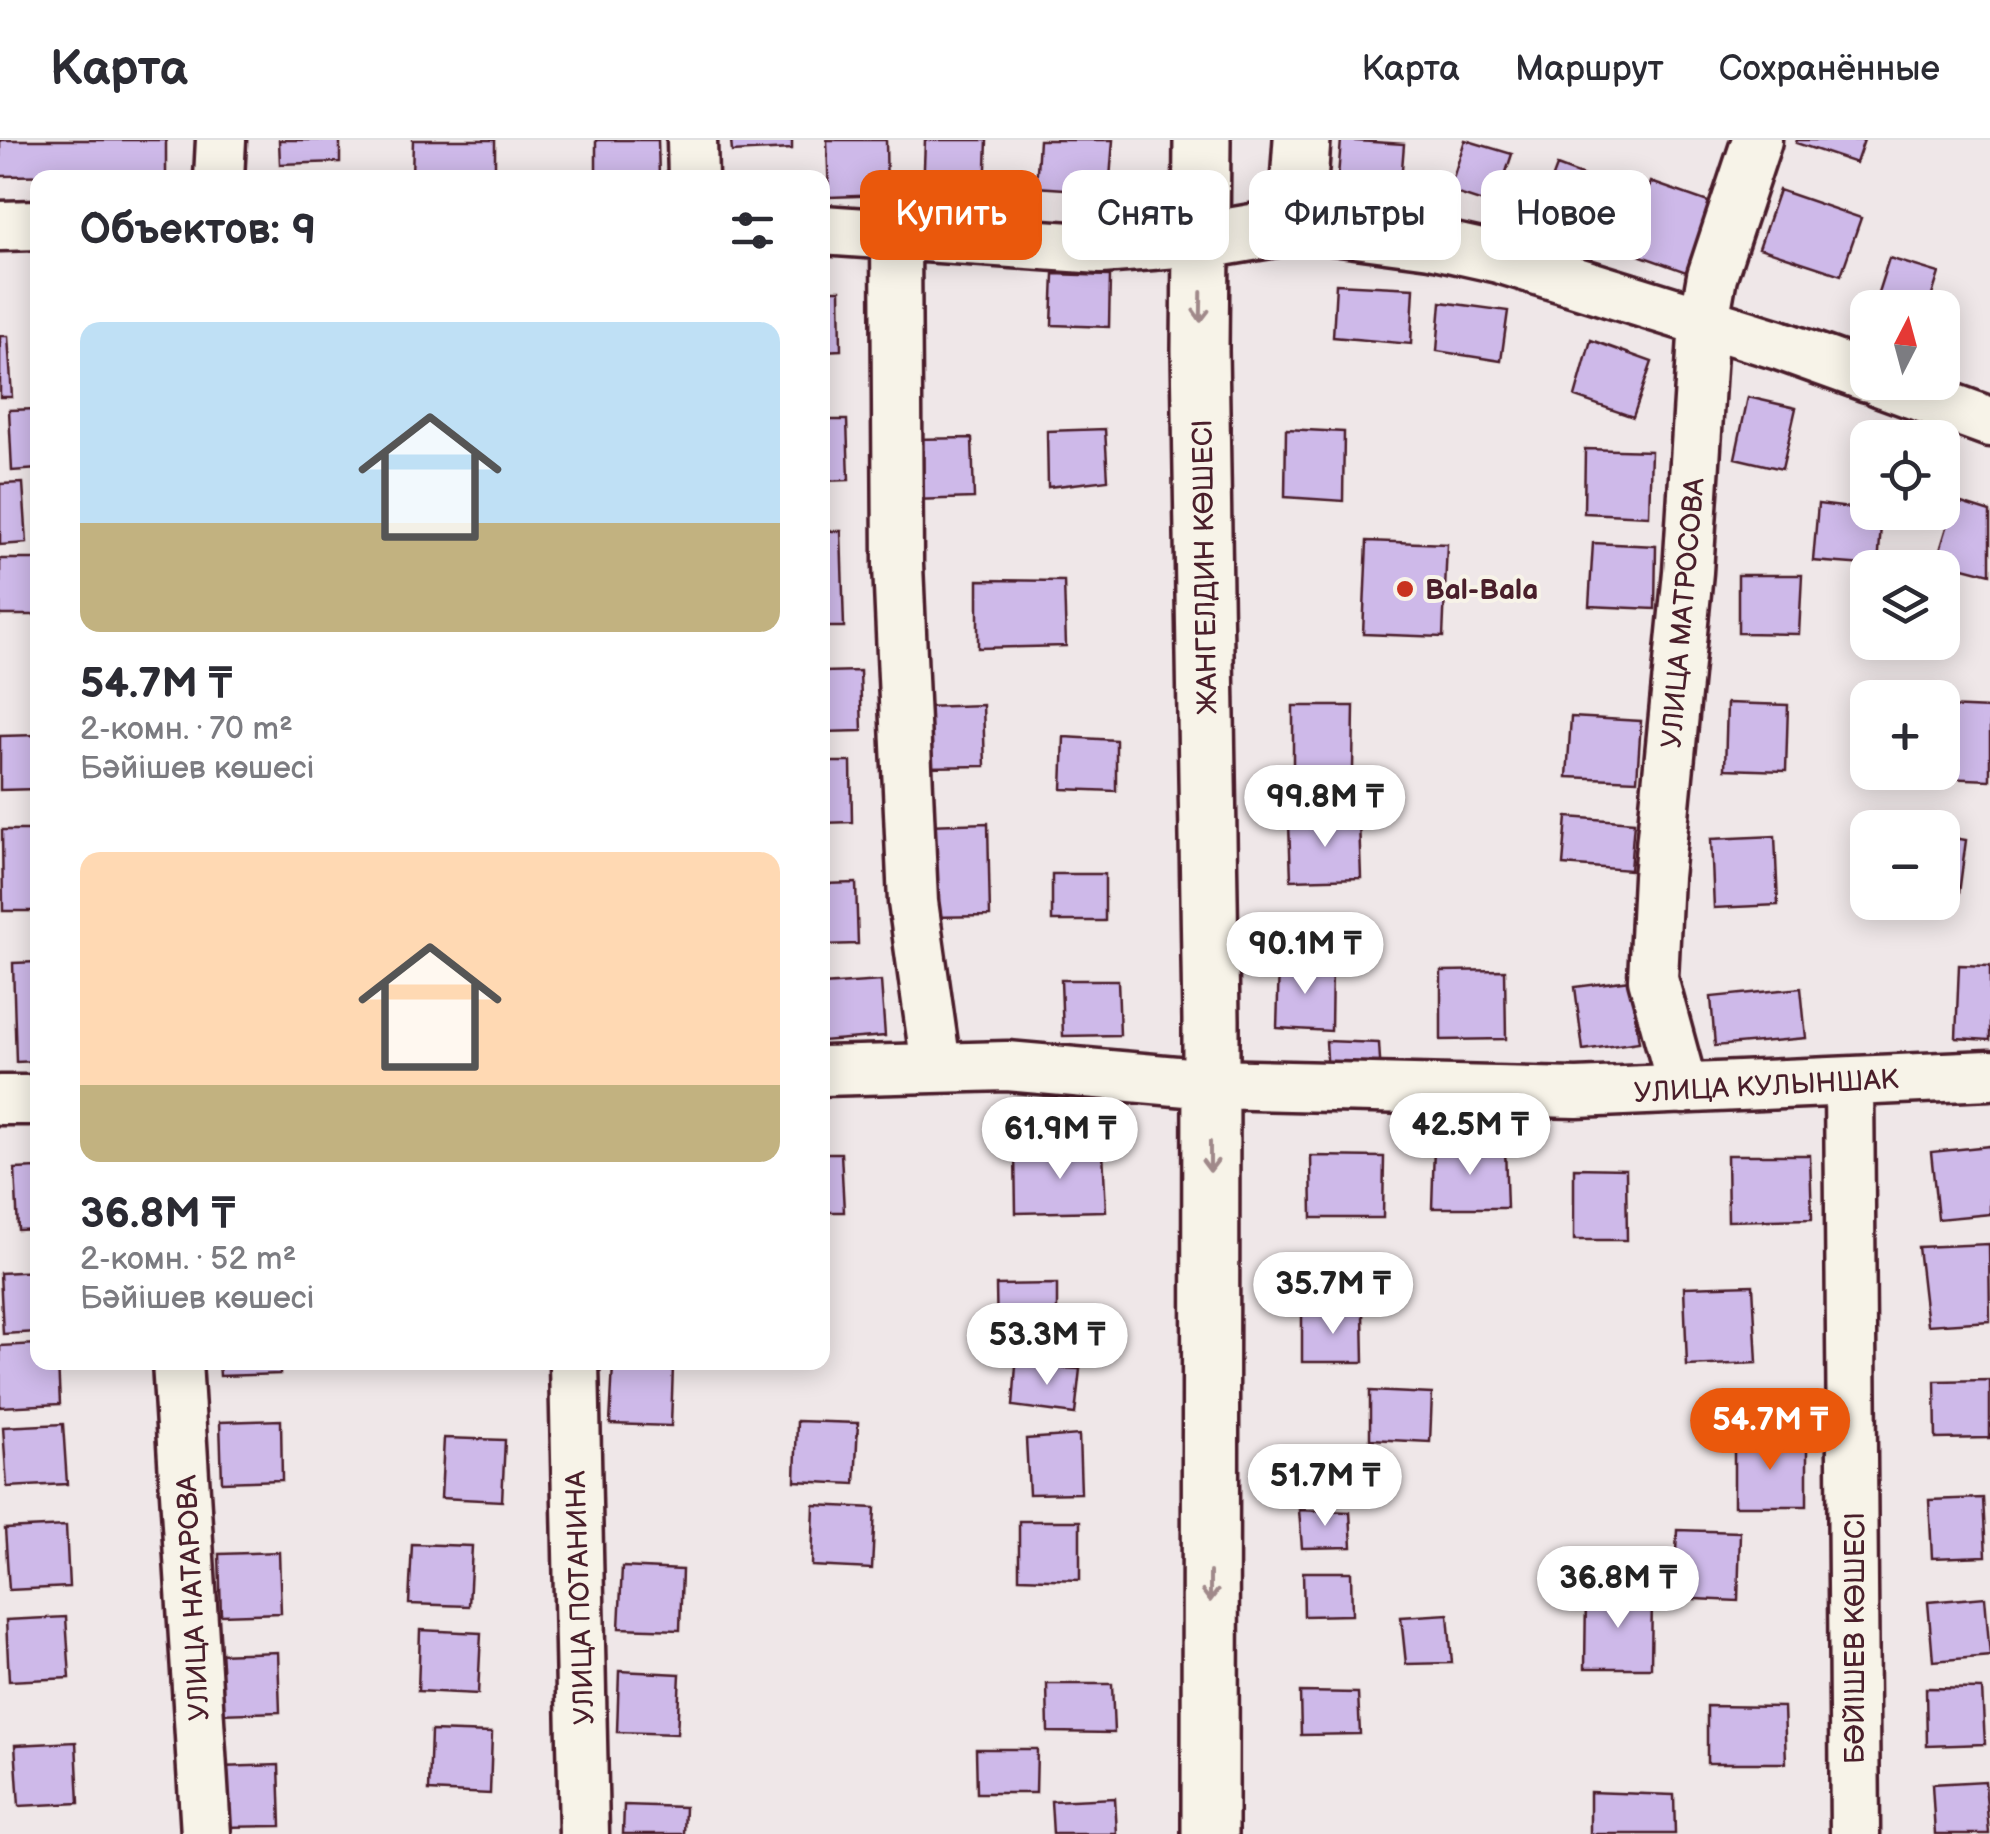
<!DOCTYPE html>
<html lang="ru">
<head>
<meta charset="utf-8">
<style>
  body { margin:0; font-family:"Balsamiq Sans",sans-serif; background:#f2f2f3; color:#2b2b33; height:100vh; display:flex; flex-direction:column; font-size:38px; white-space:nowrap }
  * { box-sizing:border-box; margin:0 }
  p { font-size:32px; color:#7c7c81 }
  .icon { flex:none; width:55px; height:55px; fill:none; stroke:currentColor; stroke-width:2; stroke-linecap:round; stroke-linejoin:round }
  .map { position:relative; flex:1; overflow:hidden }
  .drawer { position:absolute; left:30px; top:30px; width:800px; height:1200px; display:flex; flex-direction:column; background:#fff; border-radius:20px; box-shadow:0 5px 25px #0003 }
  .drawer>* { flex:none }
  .hud { position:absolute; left:860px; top:30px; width:950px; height:90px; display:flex; gap:20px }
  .needle { width:65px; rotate:6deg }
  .controls { position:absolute; left:1850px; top:150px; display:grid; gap:20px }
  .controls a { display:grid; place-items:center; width:110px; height:110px; border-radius:20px; background:#fff; box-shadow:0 5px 25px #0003; font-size:50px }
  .price { position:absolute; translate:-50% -85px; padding:0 22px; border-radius:35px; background:#fff; color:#222; font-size:32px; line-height:65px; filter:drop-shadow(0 2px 5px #0008) }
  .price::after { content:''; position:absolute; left:50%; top:60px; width:30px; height:22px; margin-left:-15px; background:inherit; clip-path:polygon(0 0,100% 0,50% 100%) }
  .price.current { background:#ea580c; color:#fff }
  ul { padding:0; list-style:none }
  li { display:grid; align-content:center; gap:20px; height:530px; padding:0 50px }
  li span { display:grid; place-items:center; height:310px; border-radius:20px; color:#555 }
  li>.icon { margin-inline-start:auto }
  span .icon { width:180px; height:180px; fill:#fffc; stroke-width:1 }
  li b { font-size:42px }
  h2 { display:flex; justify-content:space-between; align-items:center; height:120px; padding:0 50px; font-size:42px }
  .chip { padding:0 35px; border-radius:20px; background:#fff; box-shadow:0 5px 25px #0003; font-size:35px; line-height:90px }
  .chip.current { background:#ea580c; color:#fff }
  header { display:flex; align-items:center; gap:60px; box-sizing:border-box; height:140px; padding:0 50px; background:#fff; border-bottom:2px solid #e1e1e2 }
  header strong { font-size:48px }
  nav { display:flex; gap:55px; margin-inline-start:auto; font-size:35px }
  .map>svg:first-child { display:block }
  .building { fill:#ceb9e9; stroke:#4a1f2b; stroke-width:2.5 }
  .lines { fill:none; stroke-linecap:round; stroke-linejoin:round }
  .minor-casing { stroke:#4a1f2b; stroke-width:55 }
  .tertiary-casing { stroke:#4a1f2b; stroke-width:62 }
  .secondary-casing { stroke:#4a1f2b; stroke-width:62 }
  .minor { stroke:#f7f3e8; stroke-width:48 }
  .tertiary { stroke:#f7f3e8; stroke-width:55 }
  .secondary { stroke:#f7f3e8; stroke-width:55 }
  .oneway { stroke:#a0898a }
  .poi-dot { fill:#c8321e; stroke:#f7f3e8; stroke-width:4 }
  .labels { text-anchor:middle; stroke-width:8; stroke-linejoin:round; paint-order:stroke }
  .street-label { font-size:28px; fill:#4a1f2b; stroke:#f7f3e8 }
  .poi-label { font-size:28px; font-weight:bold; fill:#4a1f2b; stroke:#f7f3e8; text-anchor:start }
</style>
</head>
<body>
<header>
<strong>Карта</strong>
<nav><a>Карта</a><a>Маршрут</a><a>Сохранённые</a></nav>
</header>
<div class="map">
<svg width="1990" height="1694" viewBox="0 0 1990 1694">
  <rect width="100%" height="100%" fill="#efe7e8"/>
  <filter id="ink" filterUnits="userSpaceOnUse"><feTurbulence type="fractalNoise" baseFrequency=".01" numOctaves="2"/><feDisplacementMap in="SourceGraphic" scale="20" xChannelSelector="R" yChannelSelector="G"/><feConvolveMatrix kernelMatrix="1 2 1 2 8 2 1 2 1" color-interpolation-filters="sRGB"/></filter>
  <g filter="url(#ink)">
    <!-- building -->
    <path class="building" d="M0,0H166V34L0,36Z
      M279,0H340V22L280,24Z
      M413,0H495V38H412Z
      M596,0H658L659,38H596Z
      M731,0H792V9L732,12Z
      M827,0H886L887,55L829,57Z
      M925,0H987L985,56L923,54Z
      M1039,0H1113L1109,52L1036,47Z
      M1341,0L1404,4L1400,55L1337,49Z
      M1465,0L1512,14L1495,66L1449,51Z
      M1797,0H1864L1856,23L1796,3Z
      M1557,26L1605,44L1586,97L1537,79Z
      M1651,42L1711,63L1686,132L1627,111Z
      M1779,50L1861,78L1841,135L1759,108Z
      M1889,118L1939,133L1928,168H1873Z
      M1054,134L1110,136L1109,187L1052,185Z
      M1336,144L1414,148L1411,204L1333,197Z
      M822,150H840L841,210L822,211Z
      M1441,162L1508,171L1501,221L1437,211Z
      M0,196H8L12,257H0Z
      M1591,200L1652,222L1633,277L1575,257Z
      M1748,257L1796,268L1782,329L1735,318Z
      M38,269V329L12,331L9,270Z
      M822,280H847L849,340L822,341Z
      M1105,289L1108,340L1048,347L1047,291Z
      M1286,289L1344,292L1343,361L1285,357Z
      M972,298L974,358L913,360L911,299Z
      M1585,309L1651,311L1649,376L1584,373Z
      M23,343L27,403L0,405V344Z
      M1955,361L1990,372V434L1937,420Z
      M1818,364L1882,372L1878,426L1813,421Z
      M822,391H841L844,487H822Z
      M1367,401L1447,404L1443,497L1363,494Z
      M1593,403L1656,406L1655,469L1589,466Z
      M0,419H38V475H0Z
      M1738,435H1802L1799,494L1738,493Z
      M978,440L1064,441L1066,506L978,508Z
      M860,531L862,591L822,592V532Z
      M1727,563L1788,565L1786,631L1725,629Z
      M983,565L985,626L924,627L923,567Z
      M1293,566H1354L1353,630H1293Z
      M1946,567L1990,569V640L1943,638Z
      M1571,577L1641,581L1637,640L1567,637Z
      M38,595V649L0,650V596Z
      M1064,597L1116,600V651L1062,649Z
      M822,622H851L852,682L822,683Z
      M1567,677L1634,682L1630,730L1563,725Z
      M1359,681L1361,738L1291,740L1289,683Z
      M988,683L990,776L930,777L927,685Z
      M2,690H38V771H3Z
      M1775,696L1778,765L1714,768L1711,699Z
      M1942,696L1966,700L1958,761L1942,759Z
      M1052,734H1105V781H1052Z
      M856,743L858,804L822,805V744Z
      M38,822V921L16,922L13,823Z
      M1279,824L1332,825L1331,891L1277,888Z
      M1959,825L1990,826V900L1956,898Z
      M1505,830L1506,899L1441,900V831Z
      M1061,840H1118L1120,895L1063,896Z
      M1630,840L1639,902L1583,910L1575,847Z
      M881,841L885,896L822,901V845Z
      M1801,848L1806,898L1715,906L1711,857Z
      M1326,901L1379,903L1381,937L1328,936Z
      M1990,1006V1074L1938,1079L1931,1012Z
      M1434,1007H1505L1507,1068H1432Z
      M1015,1012H1103L1106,1071L1016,1073Z
      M822,1013H841L844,1072H822Z
      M1727,1015H1810L1812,1079L1728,1081Z
      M1311,1016L1384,1017L1383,1078H1312Z
      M38,1028V1089L18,1090L15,1029Z
      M1574,1028L1626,1029L1627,1100H1574Z
      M1989,1104L1990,1181L1927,1185L1918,1107Z
      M38,1131V1192L3,1194L0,1133Z
      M1057,1144V1197L997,1195L996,1145Z
      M1753,1145L1757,1223L1687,1226L1684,1147Z
      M1302,1171L1363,1173L1364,1222H1302Z
      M38,1204V1222H58L60,1264L0,1267V1206Z
      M219,1222H280V1234L220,1236Z
      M613,1224L673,1226L671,1286L610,1284Z
      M1016,1225L1080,1229L1075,1274L1013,1266Z
      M1990,1240V1298L1936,1299L1935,1241Z
      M1370,1251L1432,1254L1430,1302L1370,1299Z
      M281,1280L282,1340L222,1342L220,1282Z
      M797,1281L858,1283L855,1344L795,1341Z
      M63,1284L67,1344L7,1347L3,1287Z
      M1079,1295L1081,1353L1029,1354L1026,1299Z
      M444,1298L505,1300L502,1361L441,1358Z
      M1734,1300L1807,1301V1366H1734Z
      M1296,1308L1354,1310L1353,1355L1296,1353Z
      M1983,1358L1986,1416L1932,1418L1929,1360Z
      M814,1365L875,1368L872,1429L812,1426Z
      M1299,1370L1350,1372L1352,1407L1302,1408Z
      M1019,1381H1080V1440L1019,1438Z
      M66,1386L69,1447L9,1450L5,1389Z
      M1677,1390L1740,1392L1738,1461L1674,1458Z
      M412,1404L472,1406L469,1466L409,1464Z
      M279,1412L281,1473L221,1475L219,1414Z
      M622,1427L682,1430L680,1490L619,1488Z
      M1303,1432H1351L1352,1475L1304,1476Z
      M1586,1454H1652L1651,1528H1585Z
      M1985,1457L1990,1516L1933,1521L1928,1462Z
      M1448,1474L1452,1523L1406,1524L1401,1477Z
      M66,1477L70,1538L9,1541L6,1480Z
      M420,1490L481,1493L478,1554L418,1551Z
      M278,1512L280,1572L219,1574L217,1514Z
      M619,1531L680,1534L677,1594L617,1592Z
      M1047,1544H1112L1114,1593L1048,1592Z
      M1926,1548L1982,1549L1985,1604L1927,1606Z
      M1300,1552L1358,1553L1360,1594L1301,1595Z
      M1707,1566L1784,1567L1786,1623H1707Z
      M431,1591L492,1593L490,1654L429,1651Z
      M76,1602L79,1663L19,1666L15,1605Z
      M976,1609H1037L1036,1653H977Z
      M279,1625L281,1686L220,1687L218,1627Z
      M1985,1641L1989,1694H1935L1932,1644Z
      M1590,1652L1674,1655L1675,1694H1590Z
      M1115,1658L1117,1694H1053L1051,1661Z
      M624,1665L685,1667L684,1694H623Z"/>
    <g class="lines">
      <!-- minor casing -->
      <g class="minor-casing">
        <path id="minor" d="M692,0L693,38
          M219,38L221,0
          M1296,85L1431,103L1499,118L1779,205L1868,237
          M0,86L38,85
          M822,90L1101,109L1202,101
          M896,95L898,425L913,762L936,926
          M1881,242L1990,282
          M822,931L1007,926L1210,944L1577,953L1990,935
          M1849,942L1855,1694
          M1683,949L1653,839L1658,737L1688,432L1704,181L1712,136L1757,0
          M0,960H38
          M177,1222L206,1694
          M574,1222L584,1694"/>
      </g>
      <!-- tertiary casing -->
      <g class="tertiary-casing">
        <path id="tertiary" d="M1202,101L1296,85L1302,0"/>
      </g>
      <!-- secondary casing -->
      <g class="secondary-casing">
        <path id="secondary" d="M1202,0L1200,210L1211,880L1210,1694"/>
      </g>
      <!-- minor -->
      <use href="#minor" class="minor"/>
      <!-- tertiary -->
      <use href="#tertiary" class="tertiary"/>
      <!-- secondary -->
      <use href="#secondary" class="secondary"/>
    </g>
    <!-- one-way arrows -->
    <defs><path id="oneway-shaft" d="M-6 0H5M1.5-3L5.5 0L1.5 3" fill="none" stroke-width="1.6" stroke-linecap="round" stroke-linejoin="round" transform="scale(2.5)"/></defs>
    <g class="oneway">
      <use href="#oneway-shaft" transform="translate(1201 167) rotate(91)"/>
      <use href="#oneway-shaft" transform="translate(1210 1017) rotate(90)"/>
      <use href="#oneway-shaft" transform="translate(1210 1447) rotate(90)"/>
    </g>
  </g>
  <!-- markers -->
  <circle class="poi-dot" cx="1405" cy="449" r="10"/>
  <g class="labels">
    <!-- street labels -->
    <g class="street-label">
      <text transform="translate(1204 427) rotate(-91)" y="10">ЖАНГЕЛДИН КӨШЕСІ</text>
      <text transform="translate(1682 473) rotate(-85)" y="10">УЛИЦА МАТРОСОВА</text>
      <text transform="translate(1766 945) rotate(-3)" y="10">УЛИЦА КУЛЫНШАК</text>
      <text transform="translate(192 1458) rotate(-93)" y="10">УЛИЦА НАТАРОВА</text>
      <text transform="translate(579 1458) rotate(-92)" y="10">УЛИЦА ПОТАНИНА</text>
      <text transform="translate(1854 1498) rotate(-90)" y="10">БӘЙІШЕВ КӨШЕСІ</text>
    </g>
    <!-- poi labels -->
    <g class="poi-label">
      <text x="1425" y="459">Bal-Bala</text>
    </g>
  </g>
</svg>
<div class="controls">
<a><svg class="needle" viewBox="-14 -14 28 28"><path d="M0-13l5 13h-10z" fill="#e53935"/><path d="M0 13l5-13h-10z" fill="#7c7c81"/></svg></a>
<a><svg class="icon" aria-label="locate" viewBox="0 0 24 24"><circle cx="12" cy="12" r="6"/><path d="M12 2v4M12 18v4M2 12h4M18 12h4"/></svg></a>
<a><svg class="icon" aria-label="layers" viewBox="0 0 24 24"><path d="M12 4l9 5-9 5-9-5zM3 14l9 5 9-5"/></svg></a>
<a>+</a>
<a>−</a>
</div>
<b class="price" style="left:1325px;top:710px">99.8M ₸</b>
<b class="price" style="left:1305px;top:857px">90.1M ₸</b>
<b class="price" style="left:1470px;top:1038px">42.5M ₸</b>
<b class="price" style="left:1060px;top:1042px">61.9M ₸</b>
<b class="price" style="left:1333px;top:1197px">35.7M ₸</b>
<b class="price" style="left:1047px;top:1248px">53.3M ₸</b>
<b class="price current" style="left:1770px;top:1333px">54.7M ₸</b>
<b class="price" style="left:1325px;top:1389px">51.7M ₸</b>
<b class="price" style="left:1618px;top:1491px">36.8M ₸</b>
<div class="hud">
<a class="chip current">Купить</a>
<a class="chip">Снять</a>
<a class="chip">Фильтры</a>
<a class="chip">Новое</a>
</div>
<section class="drawer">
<h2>Объектов: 9<svg class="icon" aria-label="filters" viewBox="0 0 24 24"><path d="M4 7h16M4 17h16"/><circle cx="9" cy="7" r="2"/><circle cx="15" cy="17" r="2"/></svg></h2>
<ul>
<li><span style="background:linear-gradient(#bfe0f5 65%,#c2b280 0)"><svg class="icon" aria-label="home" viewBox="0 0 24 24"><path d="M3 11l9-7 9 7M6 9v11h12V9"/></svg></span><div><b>54.7M ₸</b><p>2-комн. · 70 m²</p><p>Бәйішев көшесі</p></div></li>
<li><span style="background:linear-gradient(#ffd9b3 75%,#c2b280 0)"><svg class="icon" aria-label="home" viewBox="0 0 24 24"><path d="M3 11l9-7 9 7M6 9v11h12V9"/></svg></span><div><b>36.8M ₸</b><p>2-комн. · 52 m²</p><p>Бәйішев көшесі</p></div></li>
</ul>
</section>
</div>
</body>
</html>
